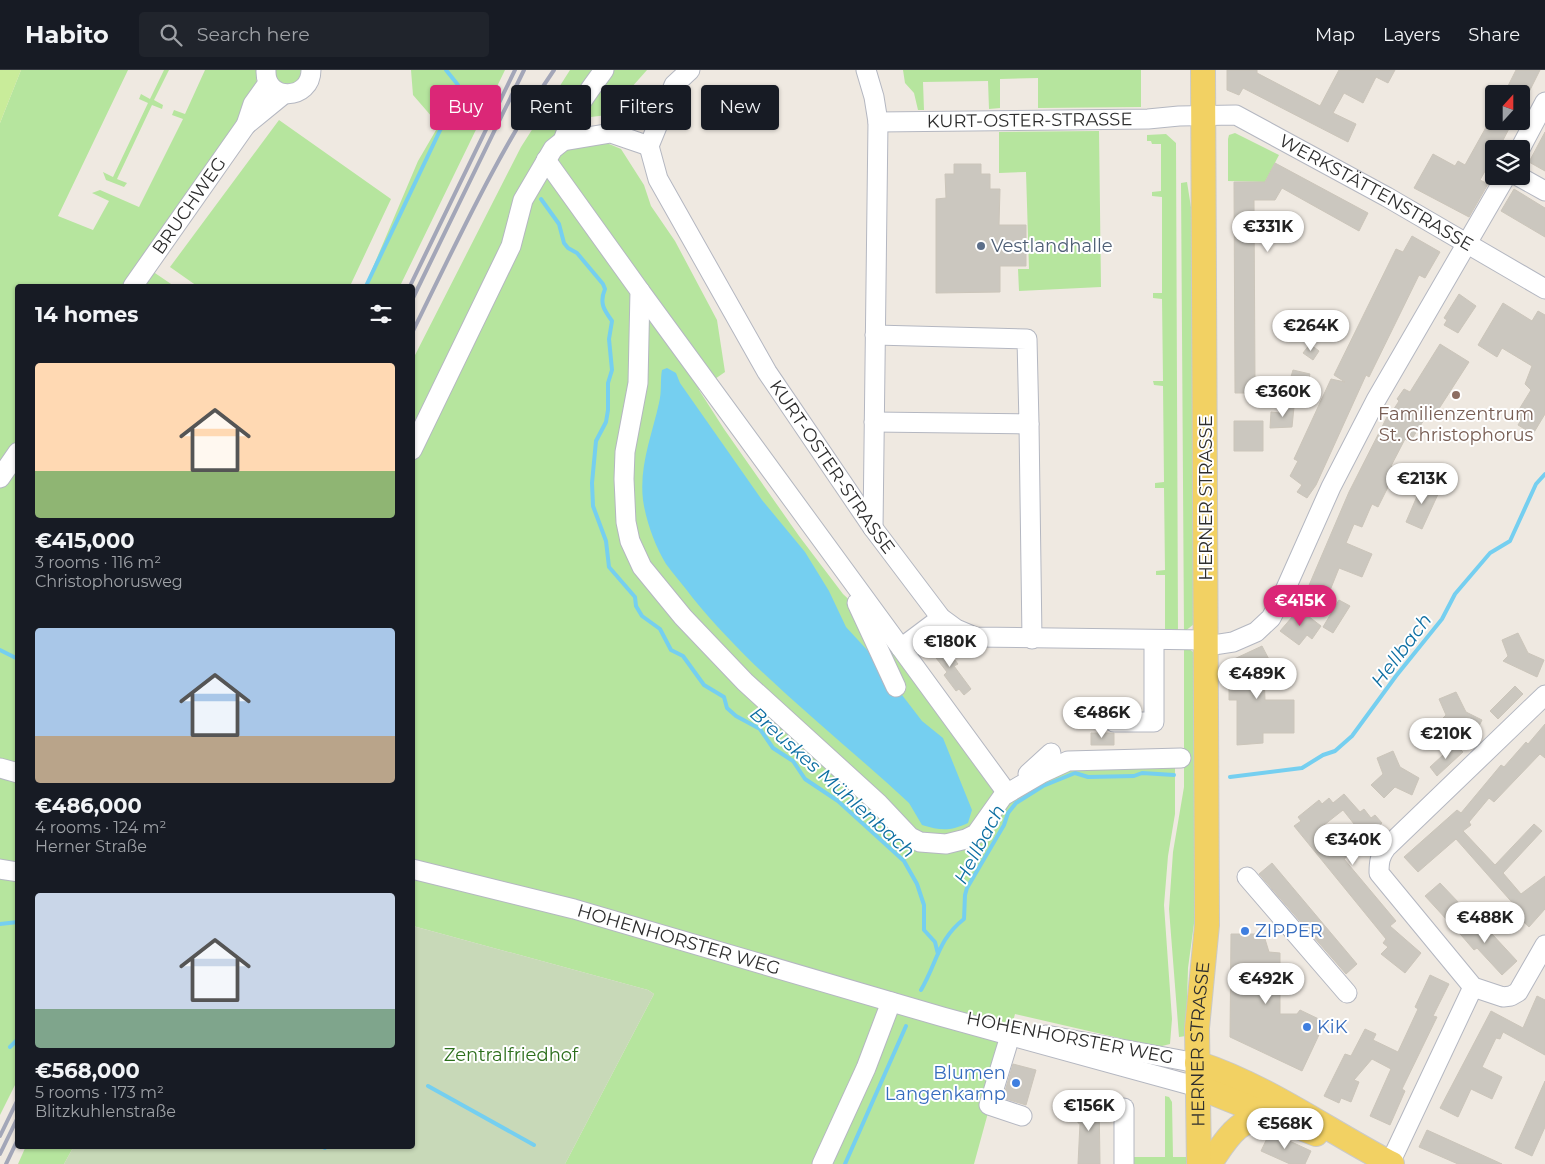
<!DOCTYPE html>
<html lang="en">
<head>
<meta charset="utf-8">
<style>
  body { margin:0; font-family:Montserrat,sans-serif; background:#20242c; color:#f1f3f6; height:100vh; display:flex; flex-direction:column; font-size:19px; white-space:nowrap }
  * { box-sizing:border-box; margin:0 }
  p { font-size:16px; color:#9ea1a6 }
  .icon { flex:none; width:28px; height:28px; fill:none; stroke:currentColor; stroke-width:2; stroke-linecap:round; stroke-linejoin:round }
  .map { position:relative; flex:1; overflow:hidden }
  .panel { position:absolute; left:15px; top:214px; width:400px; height:865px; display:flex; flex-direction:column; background:#171b24; border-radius:5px; box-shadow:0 1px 4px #0004 }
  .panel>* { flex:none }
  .top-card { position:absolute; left:430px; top:15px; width:475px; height:45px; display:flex; gap:10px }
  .needle { width:32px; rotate:21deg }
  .controls { position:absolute; left:1485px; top:15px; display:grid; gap:10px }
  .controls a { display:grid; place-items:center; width:45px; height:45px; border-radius:5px; background:#171b24; box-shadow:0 1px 4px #0004; font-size:25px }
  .price { position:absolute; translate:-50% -42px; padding:0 11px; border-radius:18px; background:#fff; color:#222; font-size:16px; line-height:32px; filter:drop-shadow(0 1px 2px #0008) }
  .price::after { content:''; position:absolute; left:50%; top:30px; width:15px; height:11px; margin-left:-8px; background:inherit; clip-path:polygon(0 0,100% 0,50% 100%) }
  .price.on { background:#db2777; color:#fff }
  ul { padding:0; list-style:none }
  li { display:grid; align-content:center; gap:10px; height:265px; padding:0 20px }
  li span { display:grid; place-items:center; height:155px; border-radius:5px; color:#555 }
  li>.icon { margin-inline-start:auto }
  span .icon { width:90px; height:90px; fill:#fffc; stroke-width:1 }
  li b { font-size:21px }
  h2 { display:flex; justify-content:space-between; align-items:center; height:60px; padding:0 20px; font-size:21px }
  .tag { padding:0 18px; border-radius:5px; background:#171b24; box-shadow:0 1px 4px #0004; font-size:18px; line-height:45px }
  .tag.on { background:#db2777; color:#fff }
  header { display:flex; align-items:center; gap:30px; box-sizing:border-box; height:70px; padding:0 25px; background:#171b24; border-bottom:1px solid #363941 }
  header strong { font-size:24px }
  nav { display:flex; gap:28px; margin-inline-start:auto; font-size:18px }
  .search { width:350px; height:45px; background:#20242c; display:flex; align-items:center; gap:12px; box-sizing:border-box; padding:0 18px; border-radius:5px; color:#9ea1a6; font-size:19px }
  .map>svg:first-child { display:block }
  .green { fill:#b6e59e }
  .cemetery { fill:#c8d9b8 }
  .pitch { fill:#c9ec9a }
  .water { fill:#75cff0 }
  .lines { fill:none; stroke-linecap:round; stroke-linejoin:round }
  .stream { stroke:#75cff0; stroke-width:4 }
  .building { fill:#cbc7bf; stroke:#cbc5ba; fill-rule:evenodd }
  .minor-casing { stroke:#b4b7c1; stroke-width:21 }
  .major-casing { stroke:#c9c9c9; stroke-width:26 }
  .minor { stroke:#fff; stroke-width:19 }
  .major { stroke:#f2d163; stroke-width:24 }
  .rail { stroke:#a3a6b8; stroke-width:4 }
  .service-dot { fill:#5c6f8a; stroke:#fff; stroke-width:2 }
  .education-dot { fill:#8d6e63; stroke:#fff; stroke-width:2 }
  .shop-dot { fill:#3f7fe0; stroke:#fff; stroke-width:2 }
  .labels { text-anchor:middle; stroke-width:4; stroke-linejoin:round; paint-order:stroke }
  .street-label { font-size:18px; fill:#2e2e2e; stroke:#fff }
  .service-label { font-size:18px; fill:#4e5e75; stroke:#fff; text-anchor:start }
  .education-label { font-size:18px; fill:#785e54; stroke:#fff }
  .shop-label { font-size:18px; fill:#366cbe; stroke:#fff; text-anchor:start }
  .park-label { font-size:18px; fill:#2c6e1b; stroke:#fff }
  .water-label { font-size:19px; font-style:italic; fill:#0d6fa3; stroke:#fff }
</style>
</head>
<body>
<header>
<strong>Habito</strong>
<div class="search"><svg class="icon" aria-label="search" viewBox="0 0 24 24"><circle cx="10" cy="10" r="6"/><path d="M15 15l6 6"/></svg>Search here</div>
<nav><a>Map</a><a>Layers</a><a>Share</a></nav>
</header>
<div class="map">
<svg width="1545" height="1094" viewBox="0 0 1545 1094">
  <rect width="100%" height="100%" fill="#efe9e1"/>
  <!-- green -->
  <path class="green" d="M21,0H128L58,146L93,160L109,131L92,123L100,120L139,137L183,49L172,45L174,40L185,44L205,0H256L257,14L268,44L253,62L152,201L174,216H18V1009L0,1045V53Z
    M164,0H169L154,30L163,35L162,39L152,35L117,109L127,113L124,117L106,110L103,102L113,107L148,33L139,29L141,24L150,29Z
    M274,0H301L300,7L294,13L285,14L277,10Z
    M411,0H505L400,216H365L418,91L439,55L413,25Z
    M570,0H598L580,23L575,72L602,71L621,79L644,115L651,136L675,171L717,250L725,302L699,320L724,359L799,466L843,524L918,595L1003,707L1010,710L1018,706L1051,677L1062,688L1175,684V744L1168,786L1164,835L1172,949L1170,974L1158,977L1015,944L974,1094H565L654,924L648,920L413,856L412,291L521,77Z
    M610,0H647L607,45L591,47L580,42Z
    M903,0H1141V37L1038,38V8L1000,9V38L989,39L988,11L923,12L924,40H918L914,23L905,13Z
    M279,50L391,129L350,216H197L170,197Z
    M1099,61L1101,217L1019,221L1018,199H1029L1026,102L999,103V62Z
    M1235,63L1279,85L1265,112L1228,111V69L1229,65Z
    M1166,64L1176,73L1178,563L1165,562V505H1156V501L1165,500L1164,418H1155V413L1164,412L1163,316L1154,315L1153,311H1163L1162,229L1153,228V223H1162V127L1152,126V122L1161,121V74H1152L1151,71H1147V65Z
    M1187,112L1193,150L1194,554L1184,562L1181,113Z
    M1184,575L1197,585L1198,824L1188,898L1186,966L1179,967L1169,839L1173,782L1184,717Z
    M1165,1026L1169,1027L1172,1032L1173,1087H1186L1188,1094H1129V1087H1165Z
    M26,1076H74L64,1094H18Z"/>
  <!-- cemetery -->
  <path class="cemetery" d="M413,856L648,920L654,924L565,1094H64L74,1076H412Z"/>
  <!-- pitch -->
  <path class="pitch" d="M0,0H21L0,53Z"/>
  <!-- water -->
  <path class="water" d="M667,298L676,303L680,313L762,430L805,482L829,521L846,557L869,582L922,651L943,668L972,740L968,753C951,761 941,761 922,755L909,733C836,665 755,605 692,527C684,516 674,505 666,494C655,476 646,451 643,430C639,396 652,365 659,333C662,322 660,310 662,300Z"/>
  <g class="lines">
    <!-- stream -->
    <path class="stream" d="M446,0L458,15
      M541,129L559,154L564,173L568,178L577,183L603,214L605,219C599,233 604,240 612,251L609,269L612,300L608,313V340L606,352L596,371L592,413L593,436L606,471L609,497L635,527L636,536L642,546L660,559L671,580L683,586L704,615L724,627L727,638L736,646L760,659L773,678L793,691L805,709L838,731L904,791L917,814L924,835V860L935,872L938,884
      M366,216L444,52L452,46
      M0,580L18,589
      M1230,707L1302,698L1323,685L1335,681L1352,666L1396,606L1442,549L1455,524L1490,483L1510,471L1536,414L1545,404
      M0,854L18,852
      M921,920C937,893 938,869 964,849L965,825L967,818L1004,755L1008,743L1016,733L1043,716L1075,703L1088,707L1134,706L1142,703L1174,705
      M10,977L18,969
      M428,1016L534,1075
      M322,1076L325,1078L326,1076
      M845,1094L906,956"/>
  </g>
  <!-- building -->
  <path class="building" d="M1227,0H1257V3L1320,36L1339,0H1395L1388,13L1376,7L1363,33L1344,23L1333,43L1356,54L1348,72L1243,18L1239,25L1227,20Z
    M1516,0H1540L1528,24H1504Z
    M1494,43V51H1513L1501,74L1494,70V85L1480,110L1488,114L1469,147L1414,118L1433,84L1455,96L1458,91L1465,95Z
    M1545,62V101L1529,92Z
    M1275,93L1368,143L1359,161L1282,118L1275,130H1254L1255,313L1253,323H1235L1234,112H1265Z
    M954,94H981V104H990V119H1000L999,155H1026V196H1000V222L936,223V129L946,128L945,104H954Z
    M1514,119L1545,138V167L1501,141Z
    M1412,166L1440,182L1425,208L1419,205L1369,307L1366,305L1316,415L1307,428L1297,422L1302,415L1290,406L1298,391L1294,389L1331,309L1345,312L1334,305L1396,179L1403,182Z
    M1459,224L1476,236L1458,263L1444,255L1447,250L1444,248Z
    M1503,233L1532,251L1538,241L1545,245V344L1533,364L1518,355L1521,350L1515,346L1531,320L1525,314L1532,296L1502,278L1497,287L1478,275Z
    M1310,274L1319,281L1313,290L1303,283Z
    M1440,274L1469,292L1433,348L1427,345L1410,372L1405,369L1391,396L1397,399L1378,437L1372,434L1362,457L1354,454L1346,473L1372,484L1362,507L1339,498L1327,528L1307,520L1349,422L1387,347L1388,348L1399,331L1397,329L1404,319L1410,322Z
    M1293,300L1310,304L1304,325L1293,322L1296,312L1290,310Z
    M1283,334L1294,337L1292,357L1270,358L1271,342L1280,343Z
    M1234,351H1263V381H1234Z
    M1416,412L1439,422L1422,459L1406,452L1418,424L1411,422Z
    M1339,530L1350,536L1333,563L1323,557Z
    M1299,539L1321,556L1312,569L1307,565L1299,575L1280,561Z
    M1518,563L1528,583L1544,590L1537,607L1503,591L1508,586L1502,570Z
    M940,571L958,594L954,596L971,619L964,625L959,619L956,621L944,605L947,602L929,579Z
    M1262,576L1274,599L1264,604L1265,630H1294V663H1263V673L1237,675V630H1229V595L1232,590Z
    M1515,616L1523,624L1498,649L1490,641Z
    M1456,622L1466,642L1482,650L1474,666L1441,650L1446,645L1439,629Z
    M1545,654V688L1540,684L1494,732L1489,728L1469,752L1471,755L1463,761L1495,795L1534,754L1542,761L1503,803L1521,824L1545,806V839L1529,857L1513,842L1517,838L1456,769L1418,802L1404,787L1457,740L1461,743L1501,695L1504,697L1526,672L1528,674Z
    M1091,663H1114V675H1091Z
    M1455,674L1463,682L1437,706L1430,697Z
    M1393,681L1400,697L1419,708L1412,725L1395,717L1384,728L1371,715L1383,704L1377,688Z
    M1344,724L1360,742L1364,739L1371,748L1375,745L1382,753L1347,783L1349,785L1344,789L1396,851L1390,856L1421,883L1405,903L1381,884L1388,877L1383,873L1386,869L1294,756L1301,751L1298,747L1319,730L1322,734L1329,728L1333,733ZM1343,740L1358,759L1340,775L1324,755Z
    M1272,793L1357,894L1346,904L1259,804Z
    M1440,813L1460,834L1447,850L1425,826Z
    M1465,840L1489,866L1492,864L1517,891L1502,905L1477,878L1474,880L1455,858Z
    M1231,864H1259L1265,869L1269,882L1280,883V944H1297L1300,940L1325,952L1302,1001L1230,967Z
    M1430,905L1449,914L1433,946L1437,947L1402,1019L1405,1021L1390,1055L1370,1046L1391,999L1372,989L1354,1010L1359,1012L1351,1032L1341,1028L1339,1033L1324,1026L1345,984L1351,986L1365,959L1376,964L1373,970L1398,982L1418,939L1415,937Z
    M1537,926L1545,930V985L1503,962L1500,969L1496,968L1482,997L1502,1007L1492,1029L1471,1019L1458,1047L1440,1038L1491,941L1523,958Z
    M1013,994L1036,1000L1026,1035L1003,1028Z
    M1545,1011V1057L1532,1086L1515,1078Z
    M1078,1029H1099L1100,1094H1078L1080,1053H1078Z
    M1427,1060L1480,1084L1502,1094H1458L1419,1077Z
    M1270,1062L1311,1081L1305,1094H1290L1261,1081Z"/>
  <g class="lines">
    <!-- minor casing -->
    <g class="minor-casing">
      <g id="minor">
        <path id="s1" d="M690,0L674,15L649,76L658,109L767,302L873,458L941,548L956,559L975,567L1207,570"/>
        <path id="s2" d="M866,0L874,27L878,52L1148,49L1179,46L1236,45L1387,127L1545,219"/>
        <path d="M266,1C265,32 311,31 311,0"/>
        <path d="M246,55L284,24"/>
        <path d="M563,71C572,43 587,23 604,0"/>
        <path d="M1520,79L1545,32"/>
        <path d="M546,90L640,221L638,313L625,382L624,409L626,452L630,471L642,497L683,547L745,612L878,733L910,767L920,772L946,774L966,769L976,764L1003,726L1042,703L1068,691L1181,688"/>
        <path d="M1518,106L1545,121"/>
        <path id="s3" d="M133,216L246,55L253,34L268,13"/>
        <path d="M640,221L1007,723"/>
        <path d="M874,352L1029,354L1027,269L875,265"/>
        <path d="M1029,354L1032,569"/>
        <path d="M412,380L511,176L523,130L553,79L563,71L611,63L649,76"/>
        <path d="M0,408L18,382"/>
        <path d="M873,458L878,52"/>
        <path d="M857,533L896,617"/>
        <path d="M1207,576L1233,572L1256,562L1271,548L1282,527L1331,417L1376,330L1506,106"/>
        <path d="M901,578L941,548"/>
        <path d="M1545,625L1386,778C1380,786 1379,792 1379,803L1473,917L1503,927L1511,926L1518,922L1545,875"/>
        <path d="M1114,652H1154V570"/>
        <path d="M0,698L18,703"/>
        <path d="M1028,704L1051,683"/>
        <path d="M0,799L18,802"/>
        <path id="s4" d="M412,799L574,839L943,947L1198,1017"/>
        <path d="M1247,807L1347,923"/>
        <path d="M1046,965L1197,993"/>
        <path d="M1010,966L989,1035L1022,1046"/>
        <path d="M1390,1093L1473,917"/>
        <path d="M822,1094L866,998L891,932"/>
        <path d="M1124,1094V1038"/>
      </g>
    </g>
    <!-- major casing -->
    <g class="major-casing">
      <g id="major">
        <path d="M1197,993C1267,1016 1327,1060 1392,1094"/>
        <path d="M1198,1017L1316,1064"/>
        <path d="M1215,1086C1230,1063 1242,1047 1272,1046"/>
        <path id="s5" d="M1199,1094L1197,958L1207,855L1203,0"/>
      </g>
    </g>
    <!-- minor -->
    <use href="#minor" class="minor"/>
    <!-- major -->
    <use href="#major" class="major"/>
    <!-- rail -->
    <path class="rail" d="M410,216L515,0
      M412,230L524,0
      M412,263C456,174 498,81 554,0
      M0,1066L18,1029
      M0,1084L18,1047
      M6,1094L18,1069"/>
  </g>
  <!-- markers -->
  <circle class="service-dot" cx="981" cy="176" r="5"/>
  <circle class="education-dot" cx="1456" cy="325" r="5"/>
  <g class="shop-dot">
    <circle cx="1245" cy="861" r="5"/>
    <circle cx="1307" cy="957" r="5"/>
    <circle cx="1016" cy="1013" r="5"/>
  </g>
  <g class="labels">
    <!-- street labels -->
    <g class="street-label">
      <text dy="6" stroke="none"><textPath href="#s2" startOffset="205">KURT-OSTER-STRASSE</textPath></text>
      <text dy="6" stroke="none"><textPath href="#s2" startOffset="572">WERKSTÄTTENSTRASSE</textPath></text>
      <text dy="6" stroke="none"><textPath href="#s3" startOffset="98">BRUCHWEG</textPath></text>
      <text dy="6" stroke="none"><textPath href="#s1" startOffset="459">KURT-OSTER-STRASSE</textPath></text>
      <text transform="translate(1206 428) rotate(-90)" y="6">HERNER STRASSE</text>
      <text dy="6" stroke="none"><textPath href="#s4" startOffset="276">HOHENHORSTER WEG</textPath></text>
      <text transform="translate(1070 968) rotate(11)" y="6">HOHENHORSTER WEG</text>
      <text dy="6" stroke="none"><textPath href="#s5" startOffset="120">HERNER STRASSE</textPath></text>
    </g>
    <!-- service labels -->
    <g class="service-label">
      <text x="991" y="182">Vestlandhalle</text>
    </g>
    <!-- education labels -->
    <g class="education-label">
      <text x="1456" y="350">Familienzentrum<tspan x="1456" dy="21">St. Christophorus</tspan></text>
    </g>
    <!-- shop labels -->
    <g class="shop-label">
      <text x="1255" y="867">ZIPPER</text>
      <text x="1317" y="963">KiK</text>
      <text x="1006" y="1009" text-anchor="end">Blumen<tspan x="1006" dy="21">Langenkamp</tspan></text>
    </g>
    <!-- park labels -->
    <g class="park-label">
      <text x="511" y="991">Zentralfriedhof</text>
    </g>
    <!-- water labels -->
    <g class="water-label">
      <text transform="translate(1401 580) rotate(-53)" y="7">Hellbach</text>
      <text transform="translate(833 712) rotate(42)" y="7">Breuskes Mühlenbach</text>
      <text transform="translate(979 774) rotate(-62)" y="7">Hellbach</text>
    </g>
  </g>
</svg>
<div class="controls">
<a><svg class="needle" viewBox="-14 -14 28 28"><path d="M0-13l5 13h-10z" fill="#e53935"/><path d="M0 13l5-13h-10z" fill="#9ea1a6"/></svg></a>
<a><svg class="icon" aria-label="layers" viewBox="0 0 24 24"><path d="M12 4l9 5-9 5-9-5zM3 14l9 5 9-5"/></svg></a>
</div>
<b class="price" style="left:1268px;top:183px">€331K</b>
<b class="price" style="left:1311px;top:282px">€264K</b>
<b class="price" style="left:1283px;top:348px">€360K</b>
<b class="price" style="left:1422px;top:435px">€213K</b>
<b class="price on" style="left:1300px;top:557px">€415K</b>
<b class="price" style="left:950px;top:598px">€180K</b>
<b class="price" style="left:1257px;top:630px">€489K</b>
<b class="price" style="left:1102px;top:669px">€486K</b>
<b class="price" style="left:1446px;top:690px">€210K</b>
<b class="price" style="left:1353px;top:796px">€340K</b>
<b class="price" style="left:1485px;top:874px">€488K</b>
<b class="price" style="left:1266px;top:935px">€492K</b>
<b class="price" style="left:1089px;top:1062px">€156K</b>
<b class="price" style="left:1285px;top:1080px">€568K</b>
<div class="top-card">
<a class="tag on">Buy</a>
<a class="tag">Rent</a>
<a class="tag">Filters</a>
<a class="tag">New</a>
</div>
<section class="panel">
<h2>14 homes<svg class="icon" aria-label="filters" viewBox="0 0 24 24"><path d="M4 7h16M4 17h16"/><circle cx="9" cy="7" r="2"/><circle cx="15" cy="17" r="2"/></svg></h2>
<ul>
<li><span style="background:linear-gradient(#ffd9b3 70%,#8fb573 0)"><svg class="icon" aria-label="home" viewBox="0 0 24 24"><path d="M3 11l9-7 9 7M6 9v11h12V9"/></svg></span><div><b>€415,000</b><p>3 rooms · 116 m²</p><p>Christophorusweg</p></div></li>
<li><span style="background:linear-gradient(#a9c7e8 70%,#b9a48a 0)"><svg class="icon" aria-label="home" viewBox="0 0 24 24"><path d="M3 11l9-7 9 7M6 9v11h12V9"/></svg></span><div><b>€486,000</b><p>4 rooms · 124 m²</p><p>Herner Straße</p></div></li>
<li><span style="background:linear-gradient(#c9d6e8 75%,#7fa58c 0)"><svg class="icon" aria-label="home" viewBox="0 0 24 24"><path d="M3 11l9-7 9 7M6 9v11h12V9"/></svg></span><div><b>€568,000</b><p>5 rooms · 173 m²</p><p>Blitzkuhlenstraße</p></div></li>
</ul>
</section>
</div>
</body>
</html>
